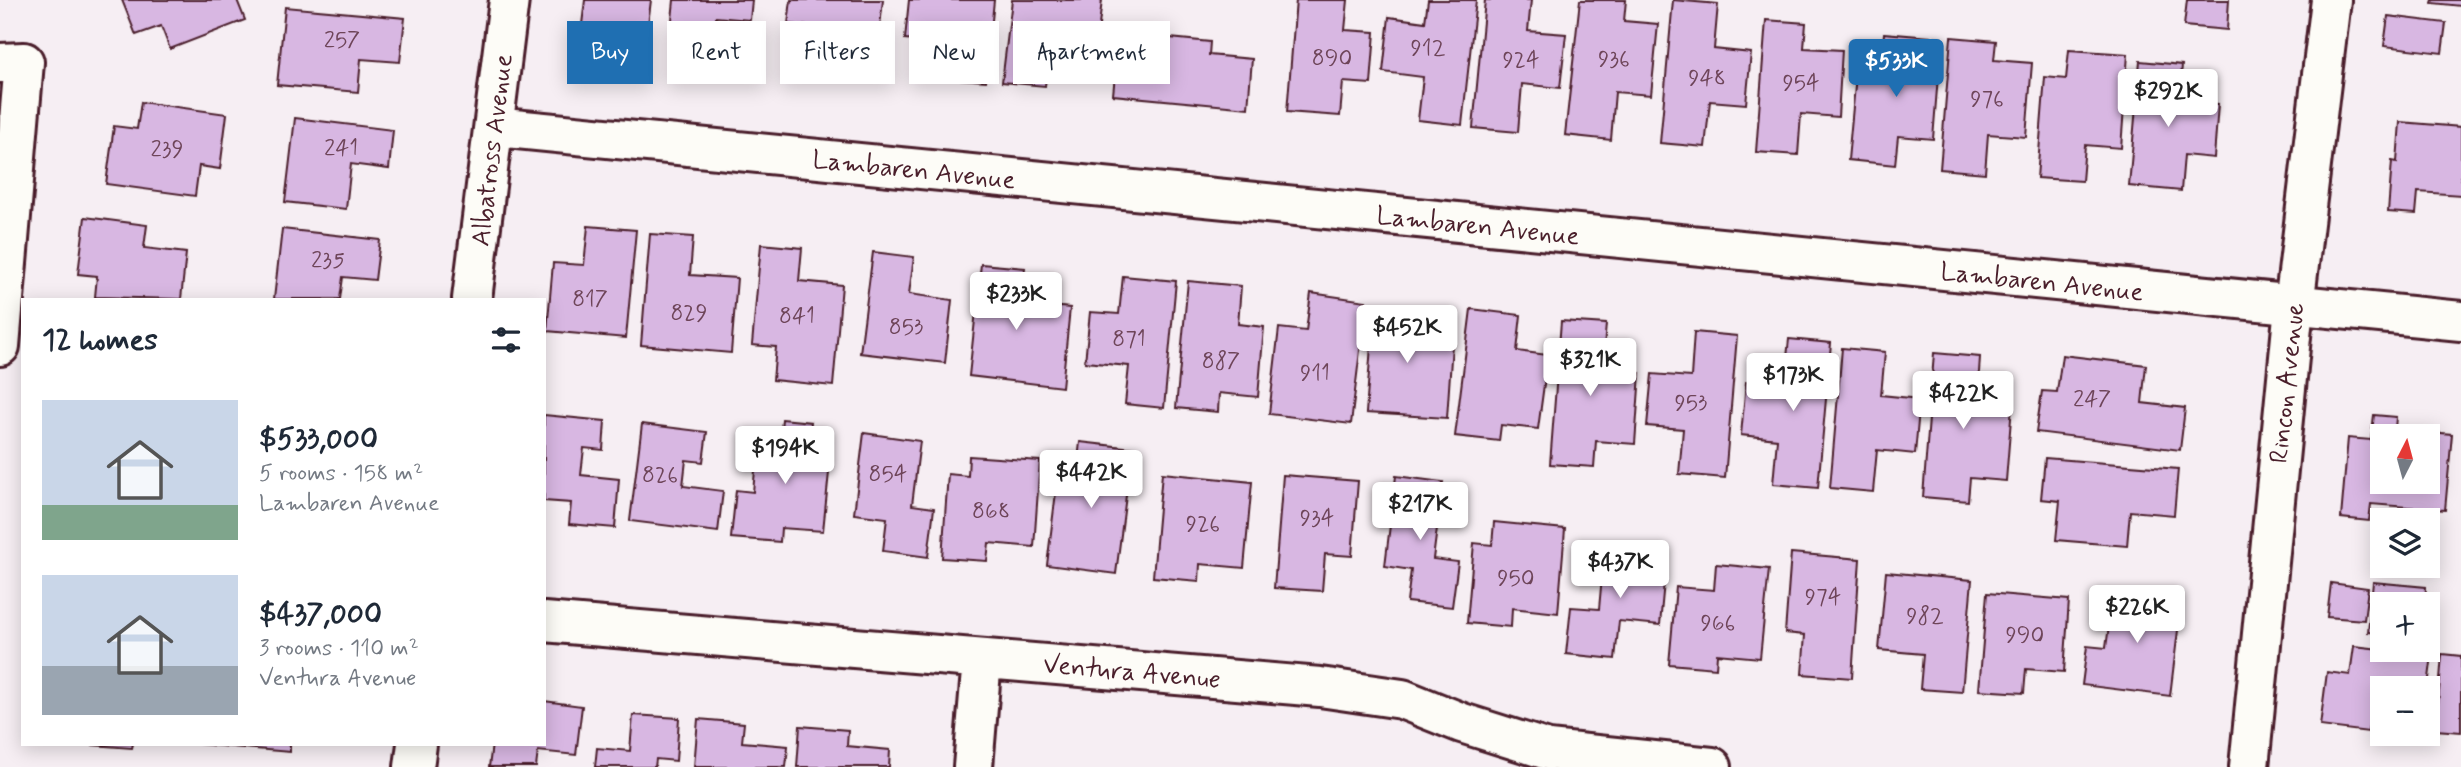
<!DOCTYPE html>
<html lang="en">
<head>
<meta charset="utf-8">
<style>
  body { margin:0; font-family:Mynerve,sans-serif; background:#f2f2f3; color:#1f2937; height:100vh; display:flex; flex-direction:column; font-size:26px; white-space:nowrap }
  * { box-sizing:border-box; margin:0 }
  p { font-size:23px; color:#747a83 }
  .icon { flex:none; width:38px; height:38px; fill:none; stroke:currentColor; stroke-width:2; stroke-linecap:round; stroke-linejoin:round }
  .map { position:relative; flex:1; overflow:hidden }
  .drawer { position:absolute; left:21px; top:298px; width:525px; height:448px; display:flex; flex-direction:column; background:#fff; border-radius:0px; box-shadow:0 4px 18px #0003 }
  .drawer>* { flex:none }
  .top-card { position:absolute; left:567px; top:21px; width:665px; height:63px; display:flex; gap:14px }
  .needle { width:46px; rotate:6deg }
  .buttons { position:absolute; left:2370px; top:424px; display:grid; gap:14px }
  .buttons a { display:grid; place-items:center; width:70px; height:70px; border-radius:0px; background:#fff; box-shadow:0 4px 18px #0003; font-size:35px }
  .price { position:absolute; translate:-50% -60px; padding:0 16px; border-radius:7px; background:#fff; color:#222; font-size:23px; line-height:46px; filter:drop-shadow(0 2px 4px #0008) }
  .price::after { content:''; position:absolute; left:50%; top:42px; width:21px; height:16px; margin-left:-10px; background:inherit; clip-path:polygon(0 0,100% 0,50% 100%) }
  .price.selected { background:#1f6fb2; color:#fff }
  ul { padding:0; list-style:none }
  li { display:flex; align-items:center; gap:21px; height:175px; padding:0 21px }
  li span { display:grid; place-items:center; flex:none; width:196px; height:140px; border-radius:0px; color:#555 }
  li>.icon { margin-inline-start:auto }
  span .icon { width:84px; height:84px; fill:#fffc; stroke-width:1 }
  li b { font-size:30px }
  h2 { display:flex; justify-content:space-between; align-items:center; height:84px; padding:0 21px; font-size:30px }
  .tag { padding:0 24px; border-radius:0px; background:#fff; box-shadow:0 4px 18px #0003; font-size:24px; line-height:63px }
  .tag.selected { background:#1f6fb2; color:#fff }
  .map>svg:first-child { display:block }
  .building { fill:#d8b7e2; stroke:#4a1f2b; stroke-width:2; fill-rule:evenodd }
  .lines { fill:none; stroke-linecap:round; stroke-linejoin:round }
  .street-casing { stroke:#4a1f2b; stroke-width:44 }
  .secondary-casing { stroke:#4a1f2b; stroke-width:44 }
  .street { stroke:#fdfcf7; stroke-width:38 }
  .secondary { stroke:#fdfcf7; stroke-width:38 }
  .labels { text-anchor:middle; stroke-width:5; stroke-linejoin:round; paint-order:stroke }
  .number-label { font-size:23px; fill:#6e4559 }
  .street-label { font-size:26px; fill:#4a1f2b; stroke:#fdfcf7 }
</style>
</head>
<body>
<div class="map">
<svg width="2461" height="767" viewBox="0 0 2461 767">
  <rect width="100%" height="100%" fill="#f6eef3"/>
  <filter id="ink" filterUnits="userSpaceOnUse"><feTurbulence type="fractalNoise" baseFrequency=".0143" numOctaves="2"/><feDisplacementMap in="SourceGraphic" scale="14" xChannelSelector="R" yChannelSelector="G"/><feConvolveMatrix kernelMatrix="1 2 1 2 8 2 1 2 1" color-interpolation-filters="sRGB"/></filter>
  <g filter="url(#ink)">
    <!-- building -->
    <path class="building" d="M122,0H237L245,20L170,49L161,26L136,35Z
      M585,0H651L644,57L579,49Z
      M674,0H752L750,20L716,17L713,54L669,50Z
      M791,0H883L875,70L833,66L837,29L788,24Z
      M909,0H994L986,81L945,78L948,43L905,39Z
      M1012,0H1102L1095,59L1049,54L1045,86L1002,82Z
      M1296,0H1348L1345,30L1375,32L1371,84L1343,82L1340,116L1287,112Z
      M1428,0H1476L1462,125L1418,120L1423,77L1383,72L1389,17L1425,22Z
      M1485,0H1531L1528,31L1566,34L1560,88L1522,84L1518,132L1473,128Z
      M1580,0H1626L1624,21L1658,24L1651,95L1615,92L1611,140L1565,135Z
      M1673,0L1718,4L1714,49L1751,53L1746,104L1710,101L1705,147L1660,143Z
      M2187,0H2229L2227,30L2184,26Z
      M2433,0H2461V6L2432,3Z
      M285,7L405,18L400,62L361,59L358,92L277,85Z
      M2388,16L2446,23L2442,53L2384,46Z
      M1766,20L1806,23L1804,48L1842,50L1838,117L1801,114L1798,155L1756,152Z
      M1119,33L1210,42L1209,55L1252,59L1248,108L1113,95Z
      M1884,33L1941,38L1933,139L1898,136L1895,165L1848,160L1856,75L1880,77Z
      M1951,37L1996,41L1994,60L2032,63L2026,137L1988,134L1985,173L1940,169Z
      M2069,50L2128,54L2121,148L2085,145L2082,181L2037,178L2045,77L2066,79Z
      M2140,61L2182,65L2179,101L2218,104L2214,158L2184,155L2181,191L2129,186Z
      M141,102L227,114L220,169L199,166L195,196L106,184L114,126L137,129Z
      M295,118L393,130L389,169L351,164L346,209L285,202Z
      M2400,122L2461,127V195L2418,192L2416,214L2388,212L2392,161L2397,162Z
      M85,217L147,225L144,248L186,253L181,299L95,297L97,276L78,274Z
      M588,226L636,230L626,338L547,331L553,263L584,265Z
      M282,229L380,240L375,280L343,277L340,299H274Z
      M650,234L693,237L690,275L737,278L731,353L641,345Z
      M761,244L802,248L799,281L842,285L833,386L773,380L776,347L752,345Z
      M873,252L914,257L909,294L952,300L945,363L860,353Z
      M981,264L1025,268L1021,303L1070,308L1062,387L969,376Z
      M1123,276L1176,281L1164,408L1125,404L1129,366L1085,362L1090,312L1119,314Z
      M1188,281L1241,286L1238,324L1264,327L1258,397L1219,393L1218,412L1176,408Z
      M1311,293L1366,301L1351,424L1269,414L1279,328L1306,331Z
      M1374,304L1428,308L1425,343L1452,344L1447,418L1366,413Z
      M1471,309L1521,315L1517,351L1548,355L1538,429L1501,425L1499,441L1455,436Z
      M1561,321L1606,324L1602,370L1640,373L1635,444L1596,441L1594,467L1550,464Z
      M1694,332L1737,336L1725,478L1679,474L1683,429L1647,426L1652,374L1691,377Z
      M1789,339L1831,343L1818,488L1773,484L1777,439L1741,435L1746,382L1784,385Z
      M1842,348L1885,352L1881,395L1920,399L1915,454L1877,450L1873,492L1830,488Z
      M1934,353L1980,357L1977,403L2012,406L2006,481L1970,478L1968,501L1923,497Z
      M2062,355L2146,365L2142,403L2185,408L2180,450L2036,432L2042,391L2057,392Z
      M544,415L605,421L603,450L584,448L581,475L619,479L615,528L569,524L571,503L544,501Z
      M2374,415L2396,417L2395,429L2452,434L2445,510L2371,504L2369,521L2341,518L2348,438L2371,440ZM2382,436H2427V481H2382Z
      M782,419L811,422L809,441L832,443L823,531L781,528L780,542L731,538L736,490L753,492L758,438L780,440Z
      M642,424L707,432L703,462L686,460L683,486L723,491L718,532L630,521Z
      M864,433L920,441L912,505L934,508L928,557L883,551L887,518L854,514Z
      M1080,442L1132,448L1116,574L1047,565L1058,476L1076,478Z
      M969,456L1040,461L1034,547L989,543L987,561L942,558L948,474L968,476Z
      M2045,458L2178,469L2174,515L2130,511L2127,546L2056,540L2060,501L2041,499Z
      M1162,473L1252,482L1244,568L1200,564L1199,581L1153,577Z
      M1283,475L1358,481L1352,556L1325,554L1322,591L1274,588Z
      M1396,476L1443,482L1433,559L1458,562L1452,607L1407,602L1411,570L1385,566Z
      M1494,522L1565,529L1558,613L1512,608L1511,627L1467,623L1474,543L1492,545Z
      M1605,543L1667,549L1660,625L1619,621L1615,659L1566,654L1571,607L1599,609Z
      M1791,553L1860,559L1852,678L1802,674L1805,635L1785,633Z
      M1716,564L1769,569L1760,658L1717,654L1716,668L1669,664L1676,587L1714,590Z
      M1886,572L1972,580L1962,692L1920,689L1923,654L1879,650Z
      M2373,582L2426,587L2425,604H2382V633L2368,632Z
      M2331,583L2368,588L2364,620L2327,617Z
      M2114,589L2182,597L2170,696L2082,685L2087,646L2106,648Z
      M1987,593L2069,600L2064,672L2026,669L2024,693L1979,690Z
      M2354,646L2432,655L2427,694V688H2382V726L2369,725L2368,732L2320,726L2327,672L2350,675Z
      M2442,654L2461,656V732L2436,730Z
      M544,701L582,706L576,755L538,751L536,767H489L492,744H544Z
      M633,715L679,718L676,761L656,759L655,767H595L597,748L630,751Z
      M698,719L744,723L742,742L788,746L786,767H694Z
      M800,726L848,730L847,746L890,750L889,767H797Z
      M78,744H133L132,748Z
      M198,744H290V752Z"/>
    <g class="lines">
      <!-- street casing -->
      <g class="street-casing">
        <path id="street" d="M0,63L24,62L0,346
          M495,127L2461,321
          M472,299L509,0
          M544,622L1320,687L1402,699L1462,723L1548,750L1712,767
          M414,767L417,744
          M973,767L982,659"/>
      </g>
      <!-- secondary casing -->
      <g class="secondary-casing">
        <path id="secondary" d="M2249,767L2294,306L2331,0"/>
      </g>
      <!-- street -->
      <use href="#street" class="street"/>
      <!-- secondary -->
      <use href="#secondary" class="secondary"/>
    </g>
  </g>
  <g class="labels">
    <!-- number labels -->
    <g class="number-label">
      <text x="342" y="47">257</text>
      <text x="1428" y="55">912</text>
      <text x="1332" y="65">890</text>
      <text x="1614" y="66">936</text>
      <text x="1521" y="67">924</text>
      <text x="1707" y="85">948</text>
      <text x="1801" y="90">954</text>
      <text x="1987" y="106">976</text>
      <text x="341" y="155">241</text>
      <text x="167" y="156">239</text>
      <text x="328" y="267">235</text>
      <text x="590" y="306">817</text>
      <text x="689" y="320">829</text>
      <text x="797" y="323">841</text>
      <text x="906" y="334">853</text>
      <text x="1129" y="346">871</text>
      <text x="1221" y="368">887</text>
      <text x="1315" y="380">911</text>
      <text x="2092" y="406">247</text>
      <text x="1691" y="410">953</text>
      <text x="888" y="481">854</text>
      <text x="660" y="482">826</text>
      <text x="991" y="518">868</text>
      <text x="1317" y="525">934</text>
      <text x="1203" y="531">926</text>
      <text x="1516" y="585">950</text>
      <text x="1823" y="604">974</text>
      <text x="1925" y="623">982</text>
      <text x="1718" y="630">966</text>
      <text x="2025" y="642">990</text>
    </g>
    <!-- street labels -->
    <g class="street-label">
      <text transform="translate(491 150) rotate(-83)" y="9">Albatross Avenue</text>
      <text transform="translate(914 169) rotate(6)" y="9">Lambaren Avenue</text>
      <text transform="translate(1478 225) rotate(6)" y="9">Lambaren Avenue</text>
      <text transform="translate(2042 281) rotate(6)" y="9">Lambaren Avenue</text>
      <text transform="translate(2286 383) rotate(-84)" y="9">Rincon Avenue</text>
      <text transform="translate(1132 671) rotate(5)" y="9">Ventura Avenue</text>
    </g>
  </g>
</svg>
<div class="buttons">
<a><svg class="needle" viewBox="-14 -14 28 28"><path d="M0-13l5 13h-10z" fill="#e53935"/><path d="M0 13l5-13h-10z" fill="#747a83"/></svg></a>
<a><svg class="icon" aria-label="layers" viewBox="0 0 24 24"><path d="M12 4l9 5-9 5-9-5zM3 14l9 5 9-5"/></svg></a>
<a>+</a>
<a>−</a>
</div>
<b class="price selected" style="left:1896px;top:99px">$533K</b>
<b class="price" style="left:2168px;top:129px">$292K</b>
<b class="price" style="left:1016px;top:332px">$233K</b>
<b class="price" style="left:1407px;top:365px">$452K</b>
<b class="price" style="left:1590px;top:398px">$321K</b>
<b class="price" style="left:1793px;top:413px">$173K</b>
<b class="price" style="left:1963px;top:431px">$422K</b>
<b class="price" style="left:785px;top:486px">$194K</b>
<b class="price" style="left:1091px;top:510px">$442K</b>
<b class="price" style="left:1420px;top:542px">$217K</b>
<b class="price" style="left:1620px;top:600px">$437K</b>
<b class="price" style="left:2137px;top:645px">$226K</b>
<div class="top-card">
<a class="tag selected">Buy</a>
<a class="tag">Rent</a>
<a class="tag">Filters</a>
<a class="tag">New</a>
<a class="tag">Apartment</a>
</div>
<section class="drawer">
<h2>12 homes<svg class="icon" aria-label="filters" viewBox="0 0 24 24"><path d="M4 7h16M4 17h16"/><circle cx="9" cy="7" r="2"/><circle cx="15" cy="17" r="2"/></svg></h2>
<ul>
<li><span style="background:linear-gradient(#c9d6e8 75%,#7fa58c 0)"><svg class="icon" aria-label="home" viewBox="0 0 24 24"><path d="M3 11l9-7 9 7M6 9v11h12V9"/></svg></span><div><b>$533,000</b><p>5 rooms · 158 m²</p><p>Lambaren Avenue</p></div></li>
<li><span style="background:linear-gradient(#c9d6e8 65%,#9aa5b1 0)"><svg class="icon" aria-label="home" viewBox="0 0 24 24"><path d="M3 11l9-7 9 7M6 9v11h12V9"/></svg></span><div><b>$437,000</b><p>3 rooms · 110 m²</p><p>Ventura Avenue</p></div></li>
</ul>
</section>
</div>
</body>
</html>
